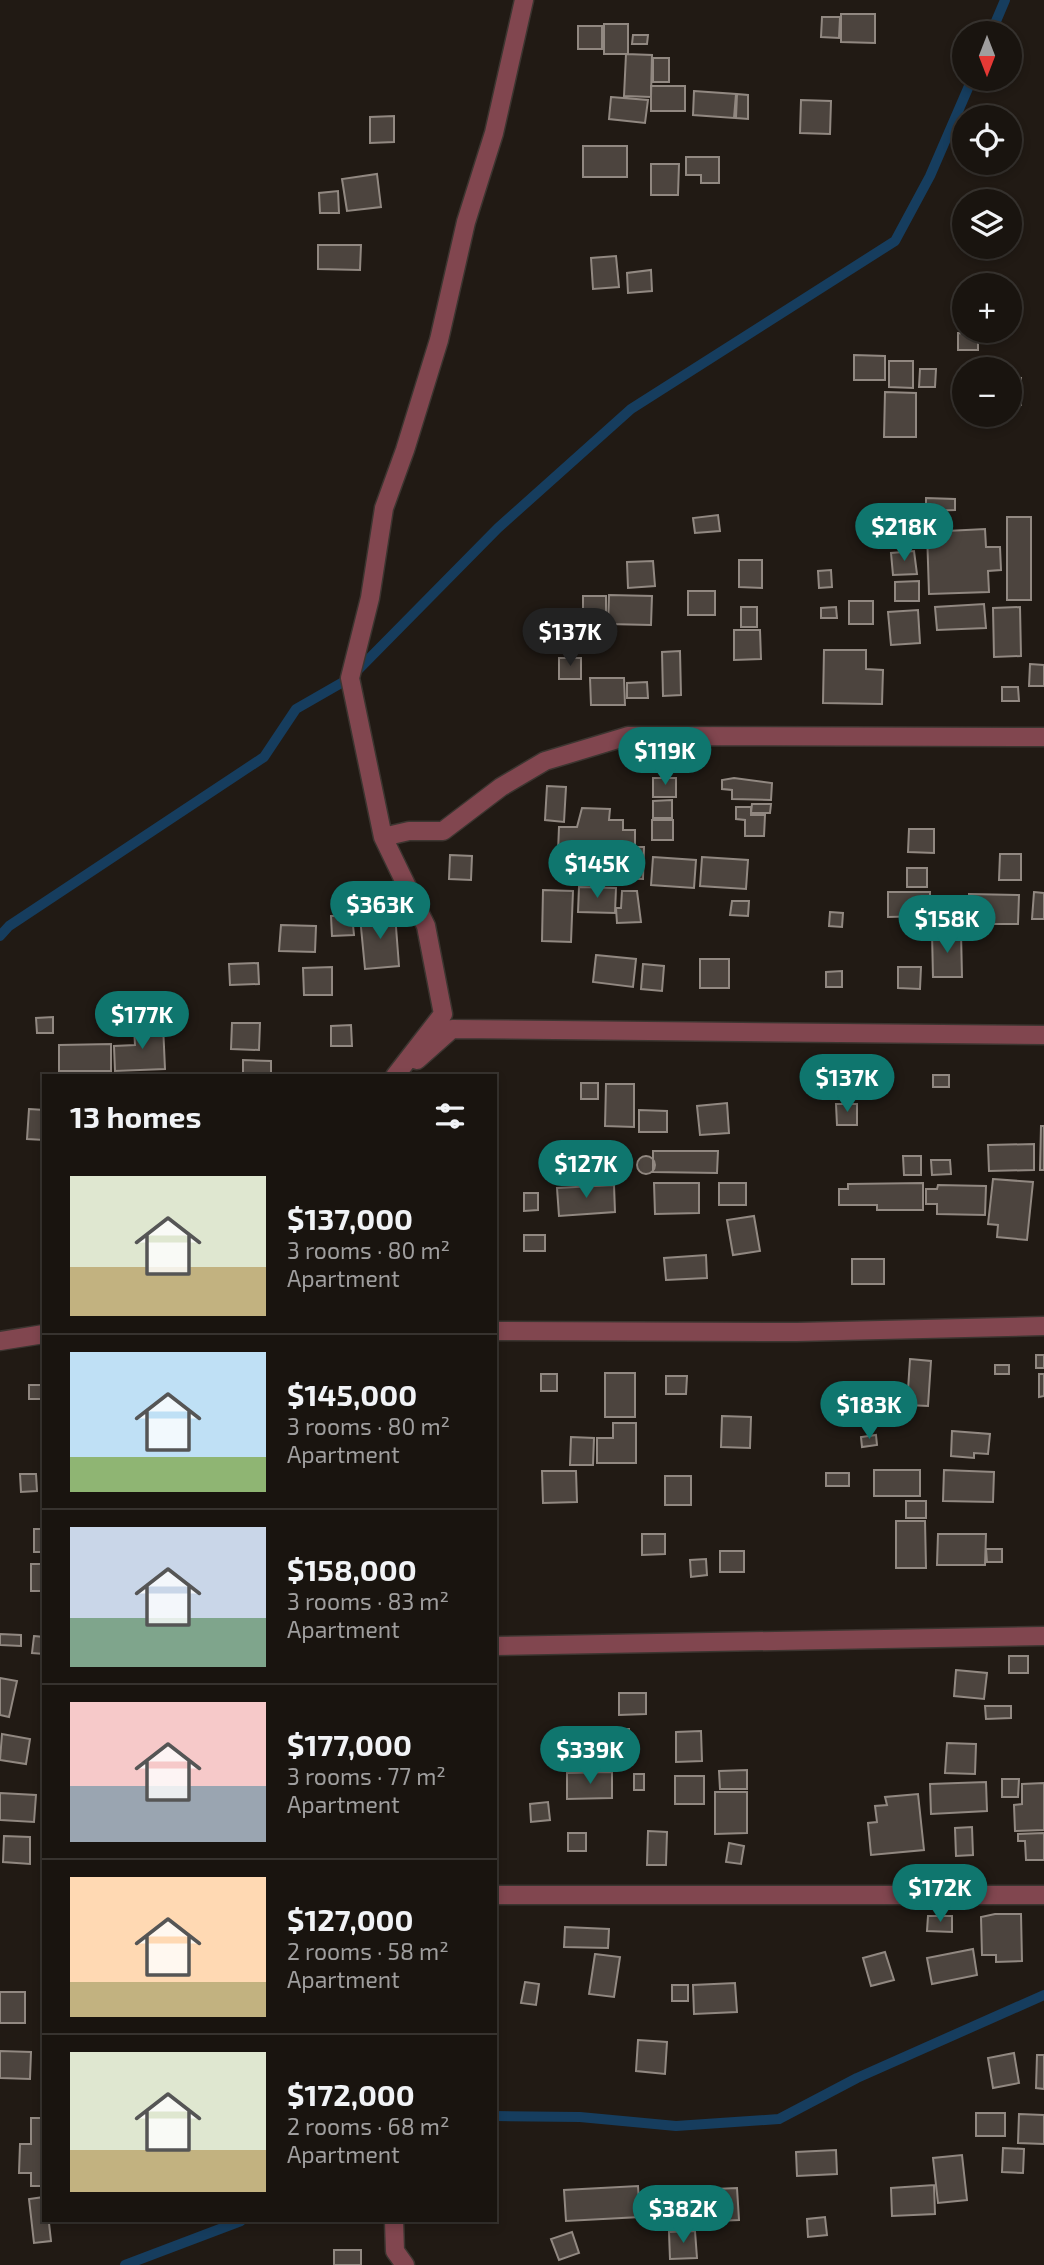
<!DOCTYPE html>
<html lang="en">
<head>
<meta charset="utf-8">
<style>
  body { margin:0; font-family:"Exo 2",sans-serif; background:#26211d; color:#f1f3f6; height:100vh; display:flex; flex-direction:column; font-size:26px; white-space:nowrap }
  * { box-sizing:border-box; margin:0 }
  p { font-size:23px; color:#9f9e9e }
  .icon { flex:none; width:38px; height:38px; fill:none; stroke:currentColor; stroke-width:2; stroke-linecap:round; stroke-linejoin:round }
  .map { position:relative; flex:1; overflow:hidden }
  .side { position:absolute; left:42px; top:1074px; width:455px; height:1148px; display:flex; flex-direction:column; background:#19140f; border-radius:0px; box-shadow:0 4px 10px #0003,0 0 0 2px #37332f }
  .side>* { flex:none }
  .needle { width:46px; rotate:180deg }
  .controls { position:absolute; left:952px; top:21px; display:grid; gap:14px }
  .controls a { display:grid; place-items:center; width:70px; height:70px; border-radius:50%; background:#19140f; box-shadow:0 4px 10px #0003,0 0 0 2px #37332f; font-size:35px }
  .price { position:absolute; translate:-50% -60px; padding:0 16px; border-radius:24px; background:#0f766e; color:#fff; font-size:23px; line-height:46px; filter:drop-shadow(0 2px 4px #0008) }
  .price::after { content:''; position:absolute; left:50%; top:42px; width:21px; height:16px; margin-left:-10px; background:inherit; clip-path:polygon(0 0,100% 0,50% 100%) }
  .price.selected { background:#222; color:#fff }
  ul { padding:0; list-style:none }
  li { display:flex; align-items:center; gap:21px; height:175px; padding:0 28px }
  li+li { border-top:2px solid #37332f }
  li span { display:grid; place-items:center; flex:none; width:196px; height:140px; border-radius:0px; color:#555 }
  li>.icon { margin-inline-start:auto }
  span .icon { width:84px; height:84px; fill:#fffc; stroke-width:1 }
  li b { font-size:30px }
  h2 { display:flex; justify-content:space-between; align-items:center; height:84px; padding:0 28px; font-size:30px }
  .map>svg:first-child { display:block }
  .lines { fill:none; stroke-linecap:round; stroke-linejoin:round }
  .stream { stroke:#163d5e; stroke-width:10 }
  .building { fill:#4c443e; stroke:#918881; stroke-width:2 }
  .minor-casing { stroke:#3c3530; stroke-width:21 }
  .minor { stroke:#81464f; stroke-width:18 }
</style>
</head>
<body>
<div class="map">
<svg width="1044" height="2265" viewBox="0 0 1044 2265">
  <rect width="100%" height="100%" fill="#211a14"/>
  <g class="lines">
    <!-- stream -->
    <path class="stream" d="M991,33L1005,0
      M0,936L9,926L264,757L296,709L350,678L498,528L631,409L895,241L930,176L972,79
      M495,2116L580,2117L676,2126L779,2119L857,2078L1044,1995
      M125,2265L241,2221"/>
  </g>
  <!-- building -->
  <path class="building" d="M841,14H875V43L841,42Z
    M822,17H840L839,38L821,37Z
    M604,24H628V54H604Z
    M578,26H602V49H578Z
    M633,35H648L647,44H632Z
    M626,54L652,55L651,97L624,96Z
    M653,58H669V82H653Z
    M651,86H685V111H651Z
    M694,91L736,94L734,118L693,115Z
    M737,94L748,95V119L736,118Z
    M611,97L648,100L645,123L609,119Z
    M801,100L831,101L830,134L800,133Z
    M394,116V142L370,143V117Z
    M583,146H627V177H583Z
    M686,157H719V183H701V175H686Z
    M651,164H679L678,195H651Z
    M377,174L381,207L347,211L342,179Z
    M338,191L339,213H320L319,193Z
    M318,245H361L360,270L318,269Z
    M616,256L619,287L593,289L591,258Z
    M651,270L652,291L628,293L627,273Z
    M958,333L978,334V350H958Z
    M854,355L885,356V380H854Z
    M889,361H913V388L889,387Z
    M920,369H936L935,387H919Z
    M1010,378H1021V405L1010,404Z
    M885,392L916,393V437H884Z
    M926,498L955,499V510L926,511Z
    M718,515L720,531L695,533L693,518Z
    M1007,517H1031V600H1007Z
    M985,529L986,547H1000L1001,570L988,571L989,592L929,594L927,532Z
    M914,551L917,574L893,575L891,553Z
    M739,560H762V588L739,587Z
    M653,561L655,586L628,588L627,562Z
    M831,570L832,587L819,588L818,571Z
    M919,581V601H895V582Z
    M688,591H715V615H688Z
    M609,595L652,596L651,625L608,624Z
    M583,596H606V615H583Z
    M849,601H873V624H849Z
    M984,604L986,628L937,630L935,607Z
    M741,607H757V627H741Z
    M836,607L837,618H821V608Z
    M1020,607L1021,656L994,657L993,608Z
    M918,610L920,643L891,645L888,612Z
    M734,630H760L761,659L734,660Z
    M824,650H866V669L883,670L882,704L823,703Z
    M680,651L681,695L663,696L662,652Z
    M559,658H581V679H559Z
    M1030,664L1044,665V686H1029Z
    M590,678H624L625,705H591Z
    M647,682L648,698H627V683Z
    M1002,687H1018L1019,701H1002Z
    M653,778H676V797H653Z
    M734,778L772,783L771,800L732,799V790L722,789V780Z
    M547,786L566,787L564,822L545,820Z
    M672,800V818H653V801Z
    M752,804H771L770,813H751Z
    M736,807H751V815H765L764,836H745V820L736,819Z
    M582,808L610,809L609,820H623V830H635V847H644L643,879L557,876L559,827H577Z
    M652,820H673V840H652Z
    M909,829H934V853L908,852Z
    M1000,854H1021V880H999Z
    M450,855L472,856L471,880L449,879Z
    M653,857L696,860L694,888L651,885Z
    M702,857L748,860L746,889L700,886Z
    M907,868H927V887H907Z
    M579,887L616,888L615,913L578,912Z
    M543,890L573,891L571,942L542,941Z
    M622,891H637L641,922L617,923L616,908H621Z
    M888,892H930V916L888,917Z
    M1034,892L1044,893V919H1032Z
    M969,894L1019,895L1018,924H969Z
    M732,901H749L748,916L730,915Z
    M830,912L843,913L842,927L829,926Z
    M395,914L399,966L365,969L360,917Z
    M352,915L354,935L332,936L331,916Z
    M281,925L316,926L315,952L279,951Z
    M961,932L962,977H933L932,933Z
    M596,955L636,959L633,987L593,982Z
    M700,959H729V988H700Z
    M258,963L259,984L230,985L229,964Z
    M643,964L664,966L662,991L641,989Z
    M332,967V995H304L303,968Z
    M898,967H921L920,989L898,988Z
    M842,971V987H826V972Z
    M53,1017V1033H37L36,1018Z
    M232,1023H260L259,1050L231,1049Z
    M163,1025L165,1069L115,1071L114,1046L135,1045L134,1027Z
    M351,1025L352,1046H331V1026Z
    M111,1044V1071H59V1045Z
    M243,1060L271,1061V1076H243Z
    M933,1075H949V1087H933Z
    M581,1083H598V1099H581Z
    M606,1084H634V1127L605,1126Z
    M727,1103L729,1133L700,1135L697,1106Z
    M836,1104H857V1125H837Z
    M29,1109L44,1110V1140L27,1139Z
    M639,1110L667,1111V1132H639Z
    M1041,1126H1044V1170H1040Z
    M1034,1144V1170L989,1171L988,1145Z
    M653,1151H718L717,1173L653,1172Z
    M903,1156H921V1175H904Z
    M637 1165a9 9 0 1 1 18 0a9 9 0 1 1-18 0Z
    M931,1160H950L951,1174L932,1175Z
    M993,1179L1033,1182L1027,1240L997,1237L998,1225L988,1224Z
    M654,1183H699V1213L655,1214Z
    M719,1183H746V1205H719Z
    M923,1183V1210H877V1205H839V1189H848V1184Z
    M614,1185L615,1212L559,1216L557,1188Z
    M938,1185L986,1186L985,1215L937,1214V1204H926V1189H937Z
    M524,1193H538V1210L524,1211Z
    M754,1216L760,1251L733,1255L727,1220Z
    M524,1235H545V1251H524Z
    M706,1255L707,1278L666,1280L664,1258Z
    M852,1259H884V1284H852Z
    M1036,1355H1044V1368H1036Z
    M910,1359L931,1361L928,1406L907,1405Z
    M995,1365H1009V1374H995Z
    M605,1373H635V1417H605Z
    M541,1374H557V1391H541Z
    M1039,1374H1044V1396L1039,1397Z
    M666,1376H687L686,1394H666Z
    M29,1385H44V1399H29Z
    M722,1416L751,1417L750,1448L721,1447Z
    M613,1423H636V1463H597V1438H613Z
    M952,1431L990,1434L988,1454L974,1453V1458L951,1456Z
    M876,1435L877,1445L862,1447L861,1437Z
    M571,1437L594,1438L593,1465H570Z
    M874,1470H920V1496H874Z
    M944,1470L994,1472L993,1502L943,1501Z
    M542,1471H576L577,1502L543,1503Z
    M826,1473H849V1486H826Z
    M20,1474H36L37,1491L21,1492Z
    M665,1476H691V1505H665Z
    M906,1501H926V1518H906Z
    M896,1521H925L926,1568H896Z
    M34,1529H44V1552H34Z
    M642,1534H665V1554L642,1555Z
    M938,1534H986L985,1565H937Z
    M986,1549H1002V1562H987Z
    M720,1551H744V1572H720Z
    M706,1559L707,1575L691,1577L690,1560Z
    M31,1564H44V1591H31Z
    M0,1634L21,1635V1646L0,1645Z
    M34,1636L44,1637V1654L32,1653Z
    M1009,1656H1028V1673H1009Z
    M956,1670L987,1673L984,1699L954,1696Z
    M0,1678L17,1681L9,1717L0,1715Z
    M619,1693H646V1714L619,1715Z
    M985,1706H1011V1718L986,1719Z
    M629,1729L630,1760H603L602,1730Z
    M701,1731L702,1761L676,1762V1732Z
    M2,1734L30,1739L26,1764L0,1760Z
    M947,1743L976,1744L975,1774L945,1773Z
    M747,1770V1789H720L719,1771Z
    M612,1772V1798L567,1799V1773Z
    M634,1774H644V1790H634Z
    M675,1776H704V1804H675Z
    M1002,1779H1019L1018,1797H1002Z
    M986,1782L987,1811L931,1814L930,1784Z
    M1044,1783V1830L1015,1831L1014,1805L1022,1804V1784Z
    M715,1792H747V1833L715,1834Z
    M0,1793L36,1795L34,1822L0,1820Z
    M918,1794L924,1850L871,1855L868,1823L877,1822L875,1806L887,1805L885,1797Z
    M548,1802L550,1820L531,1822L530,1804Z
    M972,1827L973,1855L956,1856L955,1828Z
    M648,1831L667,1832L666,1865H647Z
    M568,1833H586V1851H568Z
    M1044,1833V1860H1026L1025,1841H1018V1834Z
    M4,1836L30,1837V1864L3,1862Z
    M729,1843L744,1846L741,1864L726,1862Z
    M995,1914H1021L1022,1961L996,1962V1955H982L981,1917Z
    M928,1916H952V1932L927,1931Z
    M565,1927L609,1929L608,1948L564,1947Z
    M973,1949L977,1975L932,1984L927,1958Z
    M885,1952L894,1980L871,1986L863,1958Z
    M595,1954L620,1957L614,1997L589,1994Z
    M525,1982L539,1984L536,2005L521,2003Z
    M735,1983L737,2012L694,2014L693,1985Z
    M672,1985H688V2001H672Z
    M0,1992H25V2023H0Z
    M638,2040L667,2042L665,2074L636,2071Z
    M0,2051L31,2052L30,2079L0,2078Z
    M1014,2053L1019,2083L993,2088L988,2058Z
    M1037,2055H1044V2089L1036,2088Z
    M976,2113H1005V2136H976Z
    M1019,2114L1044,2115V2144L1018,2143Z
    M31,2118H44V2186H31V2173H19L20,2144H31Z
    M1003,2148L1024,2149L1023,2173L1002,2172Z
    M836,2150L837,2174L797,2176L796,2152Z
    M962,2155L967,2200L938,2203L933,2158Z
    M934,2185L935,2214L892,2216L891,2188Z
    M638,2186L640,2217L566,2221L564,2190Z
    M737,2188L739,2220L691,2222L690,2190Z
    M44,2197V2221H65L49,2223L51,2241L34,2243L29,2199Z
    M825,2217L827,2235L808,2237L807,2219Z
    M695,2231L697,2258L670,2259L669,2232Z
    M572,2232L579,2253L559,2260L551,2239Z
    M334,2250H361V2265H334Z"/>
  <g class="lines">
    <!-- minor casing -->
    <g class="minor-casing">
      <path id="minor" d="M383,837L409,831H443L501,787L545,761L628,736L1044,737
        M417,1060L452,1029L1044,1035
        M395,1076L443,1014L426,926L383,837L350,678L370,598L384,508L405,450L439,340L466,222L494,133L524,0
        M495,1331L797,1332L1044,1326
        M0,1341L44,1334
        M495,1646L1044,1636
        M495,1895H1044
        M394,2221L395,2251L405,2265"/>
    </g>
    <!-- minor -->
    <use href="#minor" class="minor"/>
  </g>
</svg>
<div class="controls">
<a><svg class="needle" viewBox="-14 -14 28 28"><path d="M0-13l5 13h-10z" fill="#e53935"/><path d="M0 13l5-13h-10z" fill="#9f9e9e"/></svg></a>
<a><svg class="icon" aria-label="locate" viewBox="0 0 24 24"><circle cx="12" cy="12" r="6"/><path d="M12 2v4M12 18v4M2 12h4M18 12h4"/></svg></a>
<a><svg class="icon" aria-label="layers" viewBox="0 0 24 24"><path d="M12 4l9 5-9 5-9-5zM3 14l9 5 9-5"/></svg></a>
<a>+</a>
<a>−</a>
</div>
<b class="price" style="left:904px;top:563px">$218K</b>
<b class="price selected" style="left:570px;top:668px">$137K</b>
<b class="price" style="left:665px;top:787px">$119K</b>
<b class="price" style="left:597px;top:900px">$145K</b>
<b class="price" style="left:380px;top:941px">$363K</b>
<b class="price" style="left:947px;top:955px">$158K</b>
<b class="price" style="left:142px;top:1051px">$177K</b>
<b class="price" style="left:847px;top:1114px">$137K</b>
<b class="price" style="left:586px;top:1200px">$127K</b>
<b class="price" style="left:869px;top:1441px">$183K</b>
<b class="price" style="left:590px;top:1786px">$339K</b>
<b class="price" style="left:940px;top:1924px">$172K</b>
<b class="price" style="left:683px;top:2245px">$382K</b>
<section class="side">
<h2>13 homes<svg class="icon" aria-label="filters" viewBox="0 0 24 24"><path d="M4 7h16M4 17h16"/><circle cx="9" cy="7" r="2"/><circle cx="15" cy="17" r="2"/></svg></h2>
<ul>
<li><span style="background:linear-gradient(#dfe7d0 65%,#c2b280 0)"><svg class="icon" aria-label="home" viewBox="0 0 24 24"><path d="M3 11l9-7 9 7M6 9v11h12V9"/></svg></span><div><b>$137,000</b><p>3 rooms · 80 m²</p><p>Apartment</p></div></li>
<li><span style="background:linear-gradient(#bfe0f5 75%,#8fb573 0)"><svg class="icon" aria-label="home" viewBox="0 0 24 24"><path d="M3 11l9-7 9 7M6 9v11h12V9"/></svg></span><div><b>$145,000</b><p>3 rooms · 80 m²</p><p>Apartment</p></div></li>
<li><span style="background:linear-gradient(#c9d6e8 65%,#7fa58c 0)"><svg class="icon" aria-label="home" viewBox="0 0 24 24"><path d="M3 11l9-7 9 7M6 9v11h12V9"/></svg></span><div><b>$158,000</b><p>3 rooms · 83 m²</p><p>Apartment</p></div></li>
<li><span style="background:linear-gradient(#f6c9c9 60%,#9aa5b1 0)"><svg class="icon" aria-label="home" viewBox="0 0 24 24"><path d="M3 11l9-7 9 7M6 9v11h12V9"/></svg></span><div><b>$177,000</b><p>3 rooms · 77 m²</p><p>Apartment</p></div></li>
<li><span style="background:linear-gradient(#ffd9b3 75%,#c2b280 0)"><svg class="icon" aria-label="home" viewBox="0 0 24 24"><path d="M3 11l9-7 9 7M6 9v11h12V9"/></svg></span><div><b>$127,000</b><p>2 rooms · 58 m²</p><p>Apartment</p></div></li>
<li><span style="background:linear-gradient(#dfe7d0 70%,#c2b280 0)"><svg class="icon" aria-label="home" viewBox="0 0 24 24"><path d="M3 11l9-7 9 7M6 9v11h12V9"/></svg></span><div><b>$172,000</b><p>2 rooms · 68 m²</p><p>Apartment</p></div></li>
</ul>
</section>
</div>
</body>
</html>
